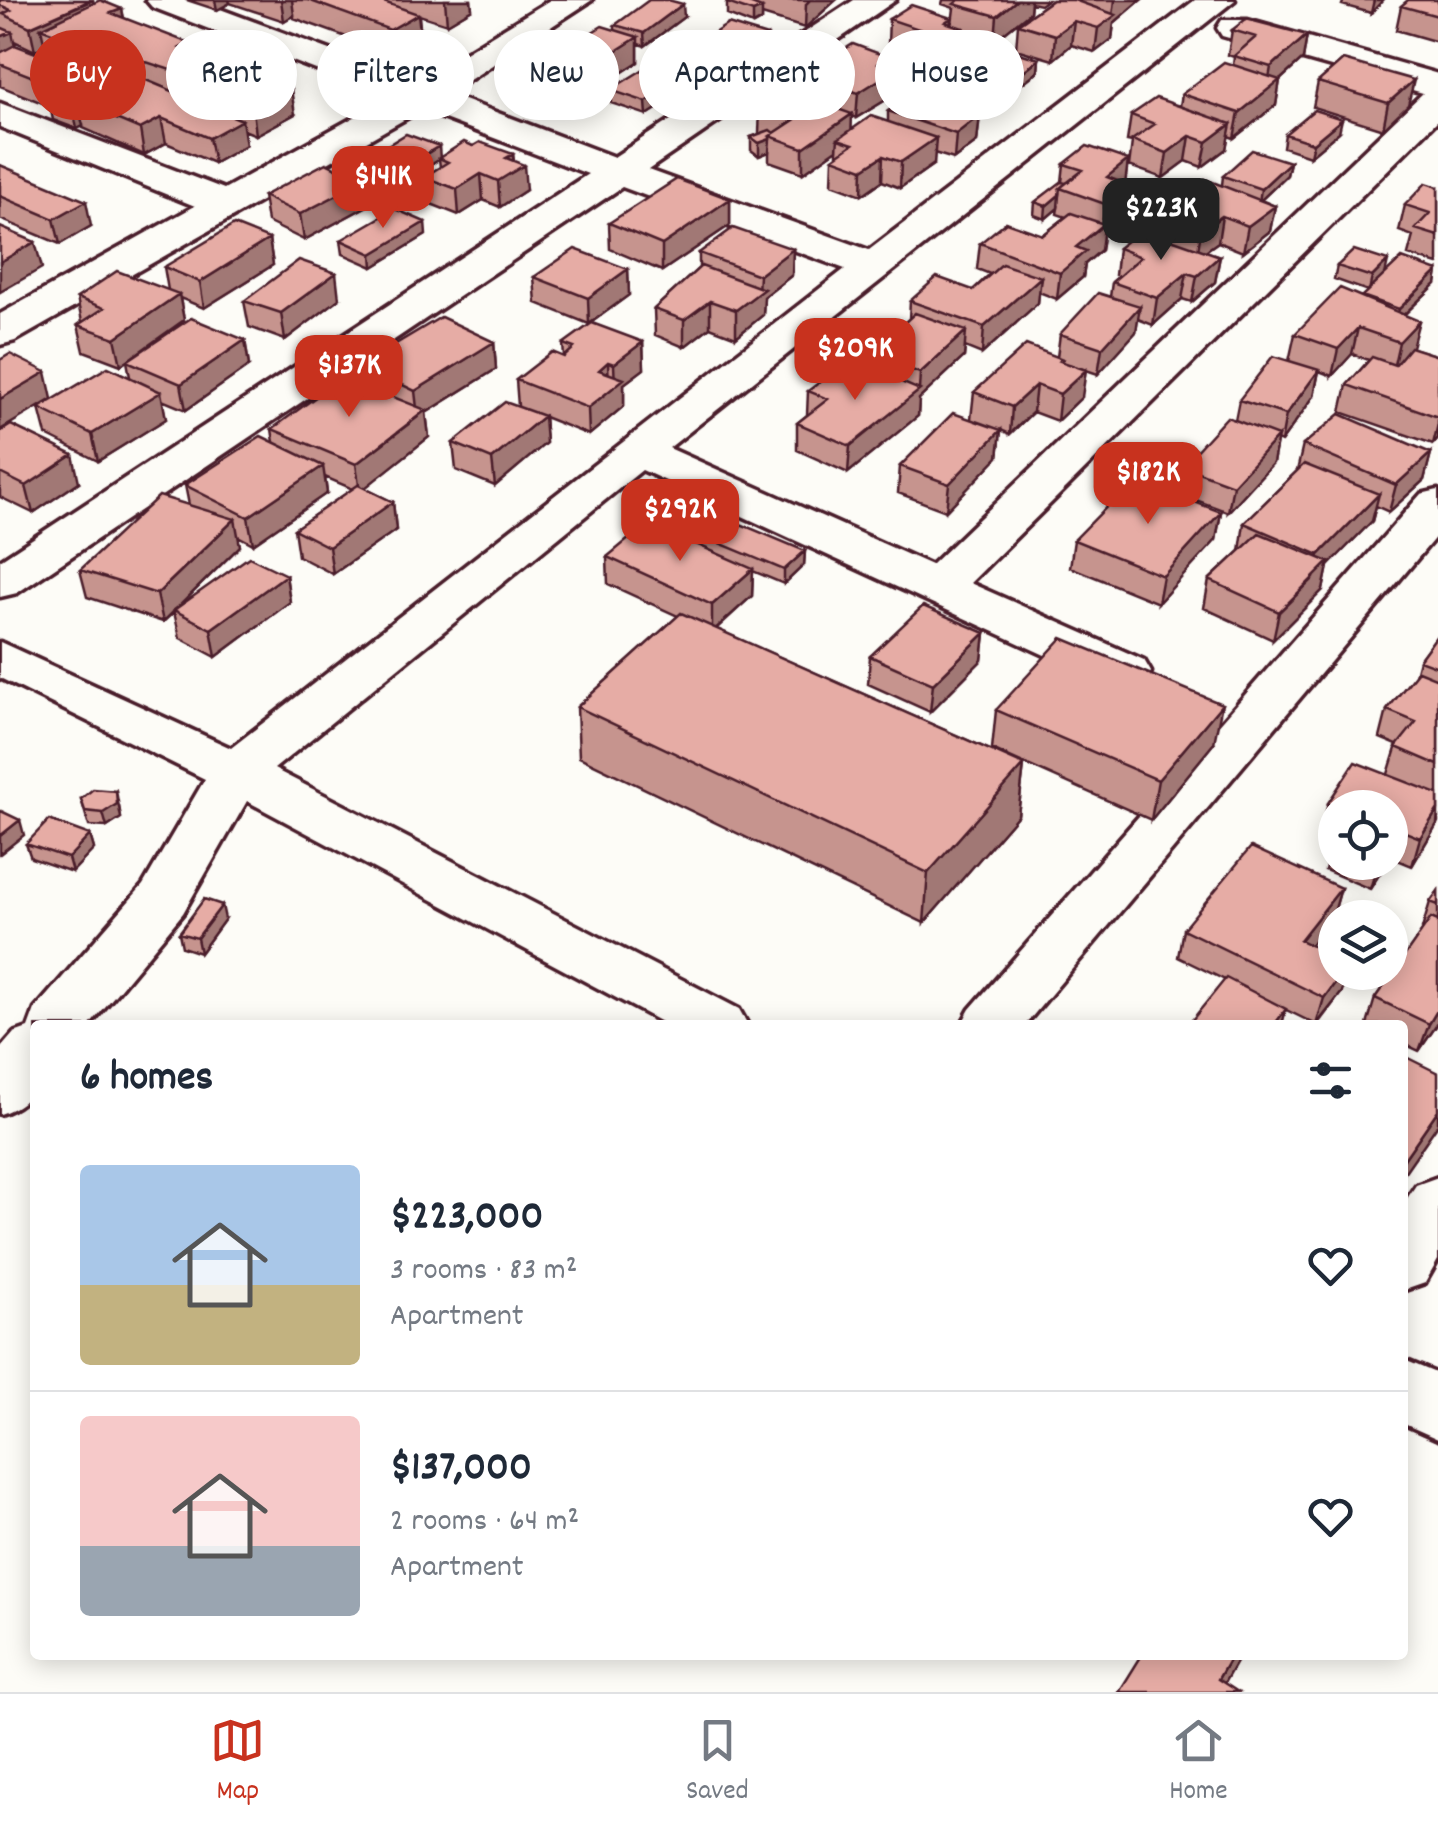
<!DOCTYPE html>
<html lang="en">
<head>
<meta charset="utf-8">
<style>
  body { margin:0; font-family:Dekko,sans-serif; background:#f2f2f3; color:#1f2937; height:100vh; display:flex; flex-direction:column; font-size:38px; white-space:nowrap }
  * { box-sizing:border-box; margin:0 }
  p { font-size:32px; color:#747a83 }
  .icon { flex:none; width:55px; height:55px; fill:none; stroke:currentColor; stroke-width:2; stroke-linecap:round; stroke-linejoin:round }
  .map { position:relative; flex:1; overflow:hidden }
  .panel { position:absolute; left:30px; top:1020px; width:1378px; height:640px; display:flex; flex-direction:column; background:#fff; border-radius:10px; box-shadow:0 5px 25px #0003 }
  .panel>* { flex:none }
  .banner { position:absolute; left:30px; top:30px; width:1380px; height:90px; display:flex; gap:20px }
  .controls { position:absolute; left:1318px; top:790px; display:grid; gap:20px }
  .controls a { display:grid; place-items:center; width:90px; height:90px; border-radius:50%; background:#fff; box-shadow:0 5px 25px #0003; font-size:50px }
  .price { position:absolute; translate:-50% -85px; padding:0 22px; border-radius:20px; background:#c8321e; color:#fff; font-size:32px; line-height:65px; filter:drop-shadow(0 2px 5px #0008) }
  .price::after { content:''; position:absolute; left:50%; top:60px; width:30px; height:22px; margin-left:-15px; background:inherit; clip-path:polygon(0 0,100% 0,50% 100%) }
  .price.on { background:#222; color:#fff }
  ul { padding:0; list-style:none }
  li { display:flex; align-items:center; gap:30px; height:250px; padding:0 50px }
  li+li { border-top:2px solid #e0e1e3 }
  li span { display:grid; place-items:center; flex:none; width:280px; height:200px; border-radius:10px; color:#555 }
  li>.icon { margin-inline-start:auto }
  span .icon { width:120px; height:120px; fill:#fffc; stroke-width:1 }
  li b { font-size:42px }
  h2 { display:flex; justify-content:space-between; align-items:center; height:120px; padding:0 50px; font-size:42px }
  .chip { padding:0 35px; border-radius:45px; background:#fff; box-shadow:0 5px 25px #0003; font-size:35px; line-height:90px }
  .chip.on { background:#c8321e; color:#fff }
  .tabs { display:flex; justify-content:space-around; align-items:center; height:140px; border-top:2px solid #e0e1e3; background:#fff; font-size:28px; color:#747a83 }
  .tabs a { display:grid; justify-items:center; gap:5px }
  .tabs .on { color:#c8321e }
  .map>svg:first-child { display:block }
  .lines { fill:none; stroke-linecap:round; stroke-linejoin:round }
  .street-casing { stroke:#4a1f2b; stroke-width:7 }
  .street { fill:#fdfcf7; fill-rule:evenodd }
  .wall { fill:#c6948e; stroke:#4a1f2b; stroke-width:2.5; fill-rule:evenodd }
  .shaded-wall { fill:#a17874; stroke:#4a1f2b; stroke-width:2.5 }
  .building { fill:#e6aca5; stroke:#4a1f2b; stroke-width:2.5 }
</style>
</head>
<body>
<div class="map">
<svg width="1438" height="1692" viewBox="0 0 1438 1692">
  <rect width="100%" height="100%" fill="#fdfcf7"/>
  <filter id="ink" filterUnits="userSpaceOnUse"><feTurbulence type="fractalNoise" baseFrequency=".01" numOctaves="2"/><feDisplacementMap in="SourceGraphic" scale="20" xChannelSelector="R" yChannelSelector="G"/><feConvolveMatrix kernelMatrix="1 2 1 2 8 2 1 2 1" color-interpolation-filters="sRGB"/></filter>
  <g filter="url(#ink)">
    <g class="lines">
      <!-- street casing -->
      <g class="street-casing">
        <path id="street" d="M146,0H196L416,82L550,0H592L448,94L614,157L854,0H896L648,170L869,250L1195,0H1235L669,448L931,565L1423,93L1222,36L1217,28L1222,20H1248L1438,74V120L970,583L1144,660L1151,672L1144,684L1126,689L1108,684L642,470L274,769L739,1009L748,1025H667L247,801L183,913L90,1025H35C35,1067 48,1098 0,1114V1049L14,1033L28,1028L35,1009L143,885L205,779L0,678V642L231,748L845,269L622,187L17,593L0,597V560L588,174L421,110L15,341L0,345V314L195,206L0,127V103L224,189L389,98L152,7Z
          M1438,490V534L1025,1025H961L970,1009L1421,494Z
          M1438,1177V1260L1425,1283L1402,1291V1206L1416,1185Z
          M1402,1359L1438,1374V1439L1402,1423Z"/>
      </g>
      <!-- street -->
      <use href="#street" class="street"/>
    </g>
    <!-- wall -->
    <path class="wall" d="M0,0H93V3L122,9L124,18L190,51L295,114L256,135L244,130L246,145L214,163L166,143L144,155L83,128V126L77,129L53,120L50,106L0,86ZM14,41L35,51L45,47L46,52L70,62L88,53L125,68L126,73L77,69L15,46Z
      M187,0H471L472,9L447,24L419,15L421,39L393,54L294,18V15L284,21L230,3L217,10Z
      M747,0H836L805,28L762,15V20L753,25L727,15V3L747,2Z
      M943,0H1047L1040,5L1031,3L1030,12L995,40L962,31L961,52L925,76L897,67L898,47L888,44L889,19L951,18L950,24H952L954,8L942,4Z
      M1052,0H1141L1114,23L1112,39L1095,52L1071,45L1053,60L1016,49L1018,24Z
      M1344,0H1383L1371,13L1342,5Z
      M1438,0V42L1396,30L1401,6Z
      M684,17L645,46L638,44V62L590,93L555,81L553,56L615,30V25Z
      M1232,30L1307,35L1303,59L1280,80L1276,105L1234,138L1228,136L1226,149L1202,167L1186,161L1163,178L1129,166L1132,142L1127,141L1131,115L1180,106L1182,94L1233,65L1234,57L1228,55Z
      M689,49H766L728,75L689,62Z
      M888,57L887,67L895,70L894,95L856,118L852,116L851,129L888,122V111L927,99L950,86L951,74L988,72L1039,59L1038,71L993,106L981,102L977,142L954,159L934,153V164L900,188L882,181L862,195L832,184L833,158L837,156V149L803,173L769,161V152L759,156L751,150V137L761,134L759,133L760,108L824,97V80L828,78L829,59Z
      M1318,82L1408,105L1383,129L1313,107Z
      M691,87L647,115L611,103L610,90Z
      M1339,132L1310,156L1283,147L1285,134Z
      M473,146L513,154L514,161L526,190L500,207L483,200L459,215L426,202L424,177L440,167L439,159L391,190L358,177L357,164L440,158Z
      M1128,160L1125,184V210L1104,228L1101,250L1085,264L1083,277L1057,299L1039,292L1038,303L982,354L965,347L964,357L919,399L918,416L848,473L797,450V423L807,415L808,391L860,374L869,368V355L909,319L910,301L973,290L990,274L977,269L980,243L1043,235L1066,217L1057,214L1058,208L1045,219L1034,215L1035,202L1062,182L1064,164Z
      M1290,162L1287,175L1261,200L1275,206L1270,231L1243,252L1218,242L1205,251L1220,256L1215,282L1192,302L1182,299L1153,325L1138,319L1136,332L1098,374L1071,365L1082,397L1057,421L1033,412L1010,434L1001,430L998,457L946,511L898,493L900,466L971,419L974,392L1057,357L1060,334L1110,297L1112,282L1119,276L1115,275L1118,248L1162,235L1165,217L1176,208L1178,199L1222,185L1223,176Z
      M0,165L91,226L60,244L0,219Z
      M364,181L367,206L304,240L267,222L263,196Z
      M1438,187V264L1408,255L1413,236L1399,231L1405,205Z
      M730,199V225L662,271L610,249L609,223Z
      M426,235L373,267L343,254L341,240Z
      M269,239L273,265L204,308L180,298L184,320L121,365L84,351L78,325L82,322L77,298L168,290L164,267Z
      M793,249L792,275L764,297L763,315L736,337L710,327L684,347L655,335L654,309L699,268V253Z
      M1337,266L1385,274L1438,270L1436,284L1404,315L1412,348L1438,356V438L1433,444L1341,412L1347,385L1369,360L1352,354L1332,376L1319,371L1314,396L1281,442L1277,440L1273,463L1228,512L1177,493L1182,466L1235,420L1239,400L1289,361L1295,334L1362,297L1368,291L1334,279Z
      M628,269L629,295L589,324L536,303L534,277Z
      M339,299L285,340L249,327L244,301Z
      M245,340L249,366L186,410L162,400L166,419L98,461L46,435L39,408L130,377L127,361Z
      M494,342L496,369L426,413L429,437L364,488L393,502L396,530L333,574L298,556L294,529L353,489L325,477L327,493L253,544L238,536L240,546L178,607L286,575L290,602L216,657L180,638L174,612L163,622L87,597L80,570L189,505L185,485L274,442L272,429L364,386L361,365Z
      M643,342L644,369L624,384V406L589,435L544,417L546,443L495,486L456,470L453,443L518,406L516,380L564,357L563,344Z
      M0,432L79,482L33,513L0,497Z
      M1303,445L1431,453L1424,480L1389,512L1376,506L1372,521L1328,566L1323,590L1273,640L1204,608L1209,580L1240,551L1244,523L1297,471Z
      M1221,512L1216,540L1158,603L1070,567L1074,540Z
      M693,532L805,551L804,565L784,584L753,571L752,596L716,629L1024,765L1018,815L924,923L579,757L577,707L678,616L608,584L607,557L693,542Z
      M985,633L982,660L930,712L868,684L870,656Z
      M1438,634V822L1412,866L1390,857V808H1335V836L1321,831L1328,803L1388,774L1397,745L1380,738L1387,710L1415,675L1419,660Z
      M996,710L1214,743L1151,820L992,749Z
      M81,799L119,806L121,818L107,827L89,826Z
      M90,835L94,849L72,872L31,858L26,844Z
      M1335,838V862H1387L1370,889L1325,870L1332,843Z
      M1341,888L1333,916L1310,945L1335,972H1347L1342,992L1317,1025L1178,957L1183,929Z
      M1438,891V1023L1419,1051L1402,1043V1025H1367L1375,998L1423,930L1422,929L1430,902Z
      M225,919L200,953L182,947L179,933Z"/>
    <!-- shaded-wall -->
    <path class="shaded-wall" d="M93,0L98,24L83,30L88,53L70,62L65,37L41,28L45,47L35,51L30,27Z
      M215,0H229L230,3L217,10Z
      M281,0H292L294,15L284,21Z
      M445,0H471L472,9L447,24Z
      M810,0H836L805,28L806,4Z
      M1017,0H1031L1030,12L995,40L997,16Z
      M1115,0H1141L1114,23L1112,39L1095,52L1098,28L1113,16Z
      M1374,0H1383L1371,13Z
      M683,4L684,17L645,46L644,33Z
      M762,8V20L753,25V12Z
      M122,9L126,33L111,13Z
      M418,14L421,39L393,54L390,30Z
      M951,18L950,36L963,28L961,52L925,76L926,52L945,22Z
      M1074,21L1071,45L1053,60L1055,35Z
      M12,32L17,56L0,64V37Z
      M1307,35L1303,59L1280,80L1276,105L1234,138L1239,113L1267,90L1271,67Z
      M767,36L766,49L728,75V62Z
      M638,37V62L590,93L589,68Z
      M888,57L887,75L895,70L894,95L856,118L858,93L878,63Z
      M1039,59L1038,71L993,106L995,93Z
      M989,64L988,77L971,85L970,89L967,92L968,79Z
      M128,74L133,99L78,103L83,126L77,129L72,104Z
      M690,74L691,87L647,115L646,102Z
      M1414,80L1408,105L1383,129L1388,103Z
      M291,89L295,114L256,135L253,110Z
      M982,97L977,142L954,159L956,134L963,111Z
      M838,102V124L852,114L851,139H838L837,149L803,173V148L832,107Z
      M161,118L166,143L144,155L140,129Z
      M1342,119L1339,132L1310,156L1313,143Z
      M242,120L246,145L214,163L209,138Z
      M1231,124L1226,149L1202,167L1207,142Z
      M1190,136L1186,161L1163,178L1167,153Z
      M936,138L934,164L900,188L901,162Z
      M770,139L769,152L759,156V143Z
      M439,146L440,159L391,190L390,176Z
      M513,154L514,171L524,165L526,190L500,207L498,181L506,158Z
      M883,156L882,181L862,195L863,169Z
      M1128,160L1125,185L1107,177Z
      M1290,162L1287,175L1259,202L1261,189Z
      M481,174L483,200L459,215L457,189Z
      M364,181L367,206L304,240L300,214Z
      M1128,185L1125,210L1104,228L1101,250L1085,264L1083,277L1057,299L1060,273L1076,247L1102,226L1105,204Z
      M1059,195L1058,208L1045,219L1046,206Z
      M730,199V225L662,271V245Z
      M86,201L91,226L60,244L54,219Z
      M1275,206L1270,231L1243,252L1248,226Z
      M1222,216L1218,242L1197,257L1201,231Z
      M425,222L426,235L373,267L372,254Z
      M269,239L273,265L204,308L200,282Z
      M35,242L42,268L0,292V262Z
      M793,249L792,275L764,297L763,315L736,337V310L758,293L759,275Z
      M1220,256L1215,282L1192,302L1197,276Z
      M1388,261L1385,275L1369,291L1372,277Z
      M628,269L629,295L589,324L588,298Z
      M1438,271L1436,284L1396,322L1399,309Z
      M336,273L339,299L285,340L281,313Z
      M1187,273L1182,299L1153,325L1157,298Z
      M1041,277L1038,303L982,354L984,327Z
      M179,294L184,320L121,365L115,338Z
      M710,301V327L684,347V320Z
      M1140,306L1136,332L1098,374L1102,348Z
      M1419,321L1412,347L1393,369L1399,342Z
      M1358,328L1352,354L1332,376L1338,349Z
      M966,331L964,357L919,399L918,416L848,473L850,446L919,390L920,373Z
      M245,340L249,366L186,410L181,384Z
      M494,342L496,369L426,413L429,437L360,492L356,464L418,417L415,391Z
      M643,342L644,369L624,384V406L589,435L588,408L615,386L614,364Z
      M608,362L609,389L599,370Z
      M1086,370L1082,397L1057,421L1060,394Z
      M1319,370L1314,396L1281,442L1286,415Z
      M46,372L52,399L0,430V399Z
      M1036,385L1033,412L1010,434L1012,407Z
      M161,392L166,419L98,461L92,434Z
      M544,416L546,443L495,486L492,459Z
      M1438,424V438L1433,444Z
      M1001,430L998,457L946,511L949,484Z
      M1278,436L1273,463L1228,512L1233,485Z
      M1431,453L1424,480L1389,512L1396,485Z
      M73,455L79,482L33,513L26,486Z
      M323,466L327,493L253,544L248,517Z
      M1379,494L1372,521L1328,566L1323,590L1273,640L1279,612L1314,578L1319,555Z
      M393,502L396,530L333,574L329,547Z
      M1221,512L1216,540L1158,603L1163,576Z
      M235,519L240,546L163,622L157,594Z
      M805,551L804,565L784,584V570Z
      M753,569L752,596L712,632V605Z
      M286,575L290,602L216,657L211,629Z
      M985,633L982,660L930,712L933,684Z
      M1222,704L1214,743L1151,820L1158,780Z
      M1024,765L1018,815L924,923L928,873Z
      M116,791L121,818L107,827L103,813Z
      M1438,809L1437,824L1412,866L1420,838Z
      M20,820L24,835L0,854V836Z
      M1398,829L1390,857V842Z
      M90,835L94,849L72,872L68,858Z
      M1378,862H1387L1370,889Z
      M1341,888L1333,916L1293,968L1300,940Z
      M222,905L225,919L200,953L197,938Z
      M1343,972H1347L1342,992L1316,1025L1324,998Z
      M1286,1009L1282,1025H1274Z
      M1438,1009V1023L1419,1051L1429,1024Z
      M1438,1110V1124L1402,1176V1162Z
      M1232,1655H1240L1219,1692L1218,1679Z"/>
    <!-- building -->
    <path class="building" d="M0,0H91L30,27L3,14L11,10L0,5Z
      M100,0L122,9L111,13L189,43L180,48L291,89L253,110L196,88L207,82L122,54L133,48L83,29L65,37L41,28Z
      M308,0H378L418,14L390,30Z
      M649,0H668L683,4L644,33L615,25Z
      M732,0H741L762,8L753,12L727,3Z
      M959,0H1017L997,16L954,4Z
      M1052,0H1074L1116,15L1098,28L1074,21L1055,35L1018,24Z
      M1408,0H1438V16L1401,6Z
      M911,5L951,18L945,22L963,28L926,52L898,42L919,29L889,19Z
      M1246,19L1307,35L1271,67L1234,56L1256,37L1232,30Z
      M728,24L767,36L728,62L689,49Z
      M602,26L638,37L589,68L553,56Z
      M0,27L12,32L0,37Z
      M853,44L888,57L878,63L895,70L858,93L824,80L848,66L829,59Z
      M15,45L77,69L94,61L128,74L72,104L48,95L61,88L0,64V53Z
      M1016,52L1039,59L995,93L971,85Z
      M973,59L989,64L968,79L951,74Z
      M1343,60L1414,80L1388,103L1318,82Z
      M655,62L690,74L646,102L610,90Z
      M1224,62L1280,80L1239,113L1182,94Z
      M134,75L242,120L209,138L161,118L140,129L78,103Z
      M946,85L982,97L963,111L979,116L956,134L888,111L912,94L927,99Z
      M792,86L838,102L832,107L852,114L803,148L770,136L794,120L760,108Z
      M1156,98L1231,124L1207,142L1190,136L1167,153L1132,140L1155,124L1131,115Z
      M1314,110L1342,119L1313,143L1285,134Z
      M871,116L936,138L901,162L883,156L863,169L833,158L853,144L838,139Z
      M770,130L774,133L770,136V139L759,143L751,137Z
      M406,134L439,146L390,176L357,164Z
      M464,142L473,146L480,142L513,154L506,158L524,165L498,181L481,174L457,189L424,177L448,162L439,158Z
      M1087,146L1128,160L1107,177L1128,185L1105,204L1060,188L1083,170L1064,164Z
      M1252,150L1290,162L1261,189L1223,176Z
      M326,163L364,181L300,214L263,196Z
      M0,165L86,201L54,219L0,196Z
      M677,179L730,199L662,245L609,223Z
      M1205,179L1275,206L1248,226L1222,216L1201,231L1165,217L1186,202L1178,199Z
      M1061,182L1066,183L1060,188L1059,195L1046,206L1035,202Z
      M1426,183L1438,187V236L1415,229L1430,213L1405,205Z
      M395,209L425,222L372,254L341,240Z
      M1071,213L1104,224L1076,247L1086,251L1060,273L980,243L1006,222L1043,235Z
      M234,225L269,239L200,282L164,267Z
      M0,227L35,242L0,262Z
      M733,228L793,249L759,275L699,253Z
      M1142,229L1220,256L1197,276L1187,273L1157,298L1112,282L1141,257L1118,248Z
      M575,249L628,269L588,298L534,277Z
      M1354,250L1388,261L1372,277L1337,266Z
      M1402,258L1438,271L1399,309L1362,296Z
      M299,260L336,273L281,313L244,301Z
      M1002,264L1041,277L984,327L910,301L937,277L973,290Z
      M701,266L764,289L736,310L710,301L684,320L654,309Z
      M117,271L179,294L115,338L78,325L104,308L77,298Z
      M1340,288L1419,321L1399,342L1358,328L1338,349L1295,334Z
      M1098,293L1140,306L1102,348L1060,334Z
      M915,313L966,331L920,373L869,355Z
      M441,317L494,342L415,391L361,365Z
      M191,318L245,340L181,384L127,361Z
      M592,323L643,342L614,364L608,362L599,370L624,379L588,408L516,380L552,352L564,357L574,348L563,344Z
      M1026,345L1063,359L1060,361L1086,370L1060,394L1036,385L1012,407L974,392Z
      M1410,347L1438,356V417L1347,385L1372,357L1395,365Z
      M10,354L46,372L0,399V360Z
      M1273,356L1319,370L1286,415L1239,400Z
      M841,366L860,374L868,368L920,390L850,446L797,423L828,399L808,391Z
      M108,367L161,392L92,434L39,408Z
      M343,377L426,410L356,464L272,429Z
      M505,402L544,416L492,459L453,443Z
      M953,413L1001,430L949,484L900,466Z
      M1340,414L1431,453L1396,485L1303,445Z
      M1227,417L1278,436L1233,485L1182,466Z
      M11,425L73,455L26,486L0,473V432Z
      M261,436L323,466L248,517L185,485Z
      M1304,464L1379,494L1319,555L1244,523Z
      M1134,479L1221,512L1163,576L1074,540Z
      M358,485L393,502L329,547L294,529Z
      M159,496L235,519L157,594L80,570Z
      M714,513L805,551L784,570L693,532Z
      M648,523L753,569L712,605L607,557Z
      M1259,533L1329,562L1279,612L1209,580Z
      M249,557L286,575L211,629L174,610Z
      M923,606L985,633L933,684L870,656Z
      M681,613L1024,765L928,873L577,707Z
      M1438,634V667L1419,660Z
      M1062,638L1222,704L1158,780L996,710Z
      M1418,671L1438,679V765L1396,747L1416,722L1387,710Z
      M1355,762L1438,794V809L1420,838L1398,829L1390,842V808H1339L1328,803Z
      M93,789L116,791L117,804L103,813L85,811L81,799Z
      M1,811L20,820L0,836V812Z
      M49,820L90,835L68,858L26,844Z
      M1251,847L1341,888L1300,940L1335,957V972H1343L1324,998L1183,929Z
      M1438,891V905L1430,902Z
      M204,899L222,905L197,938L179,933Z
      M1431,918L1438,921V1009L1429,1024L1375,998Z
      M1226,978L1286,1009L1274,1025H1188Z
      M1402,1055L1438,1073V1110L1402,1162Z
      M1142,1655H1232L1218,1679L1238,1692H1119Z"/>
  </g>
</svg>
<div class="controls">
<a><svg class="icon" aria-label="locate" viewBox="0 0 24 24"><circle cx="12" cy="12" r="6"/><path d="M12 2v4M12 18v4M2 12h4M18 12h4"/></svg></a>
<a><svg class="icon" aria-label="layers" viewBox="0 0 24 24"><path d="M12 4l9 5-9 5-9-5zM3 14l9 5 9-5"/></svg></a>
</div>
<b class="price" style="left:383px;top:231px">$141K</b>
<b class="price on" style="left:1161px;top:263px">$223K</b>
<b class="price" style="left:855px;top:403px">$209K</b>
<b class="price" style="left:349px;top:420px">$137K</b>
<b class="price" style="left:1148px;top:527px">$182K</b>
<b class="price" style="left:680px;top:564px">$292K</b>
<div class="banner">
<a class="chip on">Buy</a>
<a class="chip">Rent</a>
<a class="chip">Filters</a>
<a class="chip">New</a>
<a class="chip">Apartment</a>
<a class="chip">House</a>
</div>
<section class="panel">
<h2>6 homes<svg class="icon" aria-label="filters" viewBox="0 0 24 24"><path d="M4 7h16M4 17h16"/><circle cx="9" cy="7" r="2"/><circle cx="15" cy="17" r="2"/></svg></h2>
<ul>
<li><span style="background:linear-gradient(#a9c7e8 60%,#c2b280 0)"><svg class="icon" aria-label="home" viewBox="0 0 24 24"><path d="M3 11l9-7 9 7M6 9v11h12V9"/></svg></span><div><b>$223,000</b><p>3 rooms · 83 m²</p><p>Apartment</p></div><svg class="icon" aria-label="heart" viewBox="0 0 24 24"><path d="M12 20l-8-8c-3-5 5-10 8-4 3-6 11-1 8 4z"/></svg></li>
<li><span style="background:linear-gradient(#f6c9c9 65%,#9aa5b1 0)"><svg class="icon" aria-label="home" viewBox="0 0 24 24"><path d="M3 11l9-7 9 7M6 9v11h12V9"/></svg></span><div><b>$137,000</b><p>2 rooms · 64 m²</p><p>Apartment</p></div><svg class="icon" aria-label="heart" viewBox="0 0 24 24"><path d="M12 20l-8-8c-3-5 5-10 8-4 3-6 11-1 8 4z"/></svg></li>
</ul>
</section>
</div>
<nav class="tabs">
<a class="on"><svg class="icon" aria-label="map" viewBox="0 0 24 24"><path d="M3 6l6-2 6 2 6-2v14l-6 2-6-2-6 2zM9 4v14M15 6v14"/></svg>Map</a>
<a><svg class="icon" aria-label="saved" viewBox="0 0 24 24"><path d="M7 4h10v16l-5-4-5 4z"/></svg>Saved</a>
<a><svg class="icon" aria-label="home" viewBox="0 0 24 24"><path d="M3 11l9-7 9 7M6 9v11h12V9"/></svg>Home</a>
</nav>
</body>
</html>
